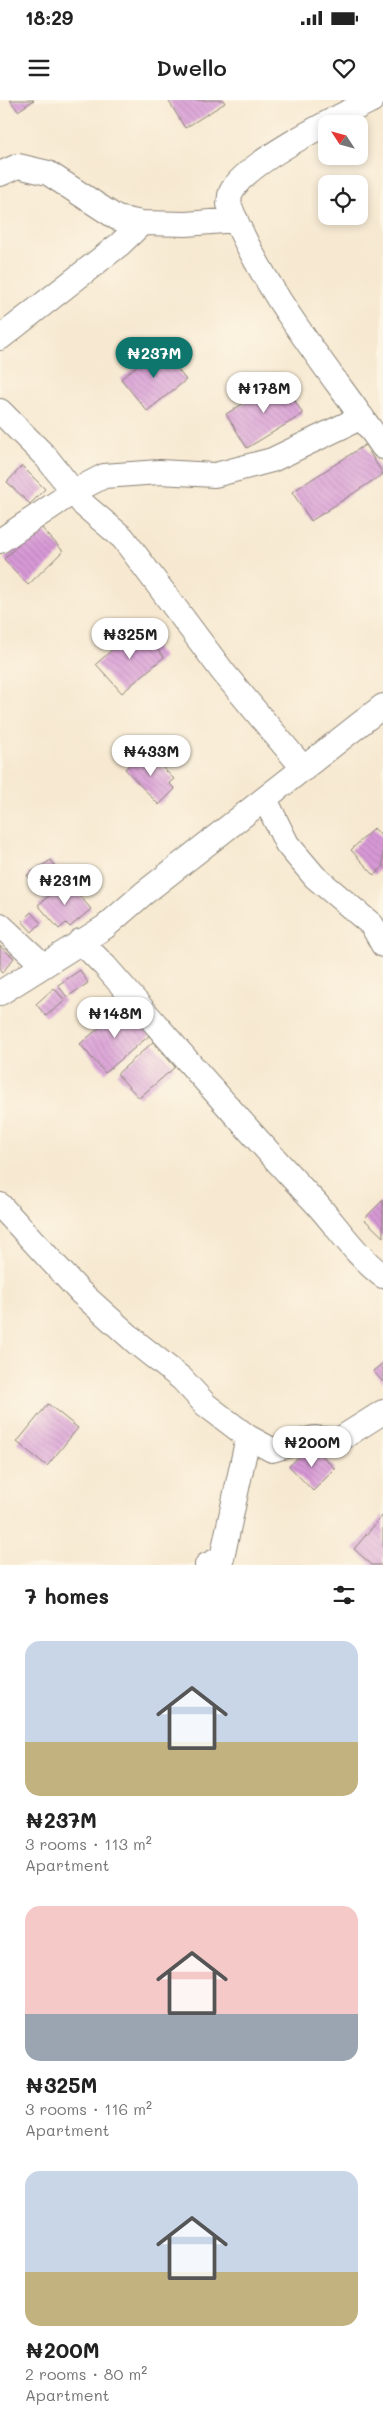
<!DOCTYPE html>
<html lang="en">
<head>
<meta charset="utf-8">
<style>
  body { margin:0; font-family:Mali,sans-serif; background:#f2f2f2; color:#222; height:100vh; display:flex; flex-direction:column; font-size:19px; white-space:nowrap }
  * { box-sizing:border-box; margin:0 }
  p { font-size:16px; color:#767676 }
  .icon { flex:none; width:28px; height:28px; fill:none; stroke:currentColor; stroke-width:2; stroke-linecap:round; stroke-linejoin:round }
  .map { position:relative; height:1465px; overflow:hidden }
  .side { display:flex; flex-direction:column; background:#fff; flex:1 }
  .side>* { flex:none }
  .needle { width:32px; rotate:306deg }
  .buttons { position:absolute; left:318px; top:15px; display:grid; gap:10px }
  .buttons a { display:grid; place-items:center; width:50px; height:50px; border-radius:10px; background:#fff; box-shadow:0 2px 8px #0003; font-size:25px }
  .price { position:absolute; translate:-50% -42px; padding:0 11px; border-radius:18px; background:#fff; color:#222; font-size:16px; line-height:32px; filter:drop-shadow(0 1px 2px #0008) }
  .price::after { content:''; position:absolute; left:50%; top:30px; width:15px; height:11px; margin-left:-8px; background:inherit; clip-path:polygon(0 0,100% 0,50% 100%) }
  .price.current { background:#0f766e; color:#fff }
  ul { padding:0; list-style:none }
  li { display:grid; align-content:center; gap:10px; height:265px; padding:0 25px }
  li span { display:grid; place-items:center; height:155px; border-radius:15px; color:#555 }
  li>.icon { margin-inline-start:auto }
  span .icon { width:90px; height:90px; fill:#fffc; stroke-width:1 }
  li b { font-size:21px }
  h2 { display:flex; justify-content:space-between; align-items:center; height:60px; padding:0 25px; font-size:21px }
  .status { display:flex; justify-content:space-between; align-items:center; height:35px; padding:0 25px; background:#fff; direction:ltr }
  .status svg { height:14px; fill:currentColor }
  header { display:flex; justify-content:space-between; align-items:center; height:65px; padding:0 25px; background:#fff; font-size:22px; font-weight:600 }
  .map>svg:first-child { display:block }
  .building { fill:url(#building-back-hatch) }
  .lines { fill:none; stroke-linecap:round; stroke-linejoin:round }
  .minor-casing { stroke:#8a8276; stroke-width:26 }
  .minor { stroke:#fff; stroke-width:24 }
</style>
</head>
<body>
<div class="status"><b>18:29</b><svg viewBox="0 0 49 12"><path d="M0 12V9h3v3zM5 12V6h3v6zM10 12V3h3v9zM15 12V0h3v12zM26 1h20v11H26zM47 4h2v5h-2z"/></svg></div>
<header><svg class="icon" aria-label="menu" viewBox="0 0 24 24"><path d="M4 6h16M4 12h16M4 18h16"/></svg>Dwello<svg class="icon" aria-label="heart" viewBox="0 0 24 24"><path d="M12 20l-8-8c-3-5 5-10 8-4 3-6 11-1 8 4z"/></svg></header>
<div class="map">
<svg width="383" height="1465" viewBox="0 0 383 1465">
  <defs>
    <pattern id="building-back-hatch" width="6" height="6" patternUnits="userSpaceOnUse" patternTransform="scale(1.25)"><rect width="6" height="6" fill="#d799d6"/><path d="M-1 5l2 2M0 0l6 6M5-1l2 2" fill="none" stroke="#b883b7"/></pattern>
  </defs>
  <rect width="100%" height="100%" fill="#fcf5e5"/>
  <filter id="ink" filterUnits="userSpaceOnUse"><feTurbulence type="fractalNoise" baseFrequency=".02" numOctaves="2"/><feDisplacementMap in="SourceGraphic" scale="10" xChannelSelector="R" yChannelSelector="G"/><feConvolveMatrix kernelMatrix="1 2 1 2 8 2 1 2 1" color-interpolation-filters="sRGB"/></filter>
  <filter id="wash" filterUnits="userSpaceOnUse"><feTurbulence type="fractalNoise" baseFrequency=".0096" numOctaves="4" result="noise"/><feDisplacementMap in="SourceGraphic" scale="20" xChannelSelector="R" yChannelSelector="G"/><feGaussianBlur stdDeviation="1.12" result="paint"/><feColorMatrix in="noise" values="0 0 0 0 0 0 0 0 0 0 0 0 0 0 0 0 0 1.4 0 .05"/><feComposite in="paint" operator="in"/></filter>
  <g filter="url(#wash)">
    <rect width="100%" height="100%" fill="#f7e9d1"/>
    <g id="blocks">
      <!-- building -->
      <path class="building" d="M10,0H34L18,11Z
        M168,0H223L225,3L185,28Z
        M160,247L186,280L147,311L121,279Z
        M282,280L303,314L247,348L226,314Z
        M365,345L383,374L311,421L292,392Z
        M22,366L45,389L30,404L7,382Z
        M39,425L63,451L28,485L4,459Z
        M138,527L164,557L122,593L96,564Z
        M145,650L174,679L169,683L175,689L159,705L125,669Z
        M374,728L383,738V767L374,775L351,750Z
        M51,760L60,776L37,791L27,775Z
        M67,781L91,809L70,827L66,823L59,829L38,805Z
        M31,812L41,823L32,832L22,821Z
        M0,846L14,858L2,873L0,871Z
        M80,870L88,883L67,897L58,885Z
        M54,888L65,901L46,916L36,904Z
        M125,906L150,935L105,973L80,944Z
        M153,942L175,967L139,998L117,974Z
        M383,1100V1137L364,1119Z
        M383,1263V1282L373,1271Z
        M48,1304L78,1328L47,1366L17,1342Z
        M312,1345L335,1369L313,1391L289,1366Z
        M383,1415V1465H372L354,1449Z"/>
    </g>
  </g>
  <g filter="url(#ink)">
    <use href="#blocks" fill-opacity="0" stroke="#8a8276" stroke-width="1"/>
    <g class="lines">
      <!-- minor casing -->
      <g class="minor-casing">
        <path id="minor" d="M372,0C340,16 246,62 231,92C229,96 230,100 229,104C264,193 329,269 383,347
          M0,74L18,66L48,73L117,118L142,123L186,124L236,120
          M0,238L120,144L142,123
          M0,311L46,357L84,405L123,438L223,572L304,669
          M0,441L73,392L104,376L159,372L215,375L272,360L362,317
          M265,699L287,744L315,777L372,825L383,845
          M0,825L43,865
          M80,841L105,866C174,945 242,1025 314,1101C337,1126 356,1156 383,1176
          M0,893L105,827L143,794L383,606
          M0,1105L80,1192L138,1244L182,1279L206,1305L248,1337L272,1350L314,1338L337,1341L383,1312
          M207,1465L222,1458L248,1337"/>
      </g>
      <!-- minor -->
      <use href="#minor" class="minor"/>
    </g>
  </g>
</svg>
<div class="buttons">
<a><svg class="needle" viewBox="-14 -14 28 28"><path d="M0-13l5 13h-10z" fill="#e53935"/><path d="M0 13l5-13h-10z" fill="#767676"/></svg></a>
<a><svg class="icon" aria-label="locate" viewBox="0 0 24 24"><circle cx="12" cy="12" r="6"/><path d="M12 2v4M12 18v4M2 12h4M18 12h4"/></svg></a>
</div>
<b class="price current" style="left:154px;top:279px">₦237M</b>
<b class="price" style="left:264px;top:314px">₦178M</b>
<b class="price" style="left:130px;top:560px">₦325M</b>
<b class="price" style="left:151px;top:677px">₦433M</b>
<b class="price" style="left:65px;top:806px">₦231M</b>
<b class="price" style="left:115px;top:939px">₦148M</b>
<b class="price" style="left:312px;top:1368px">₦200M</b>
</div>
<section class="side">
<h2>7 homes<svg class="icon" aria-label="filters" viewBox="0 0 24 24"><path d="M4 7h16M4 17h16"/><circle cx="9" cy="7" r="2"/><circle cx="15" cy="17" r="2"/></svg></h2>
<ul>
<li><span style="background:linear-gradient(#c9d6e8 65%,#c2b280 0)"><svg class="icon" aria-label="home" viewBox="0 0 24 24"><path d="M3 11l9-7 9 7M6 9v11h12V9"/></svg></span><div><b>₦237M</b><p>3 rooms · 113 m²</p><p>Apartment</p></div></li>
<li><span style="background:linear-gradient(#f6c9c9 70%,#9aa5b1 0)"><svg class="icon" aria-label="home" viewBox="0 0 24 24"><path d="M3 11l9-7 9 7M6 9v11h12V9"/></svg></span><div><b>₦325M</b><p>3 rooms · 116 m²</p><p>Apartment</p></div></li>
<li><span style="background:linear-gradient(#c9d6e8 65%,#c2b280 0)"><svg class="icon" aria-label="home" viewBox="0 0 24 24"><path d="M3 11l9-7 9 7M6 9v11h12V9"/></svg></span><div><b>₦200M</b><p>2 rooms · 80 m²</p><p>Apartment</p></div></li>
</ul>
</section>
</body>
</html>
